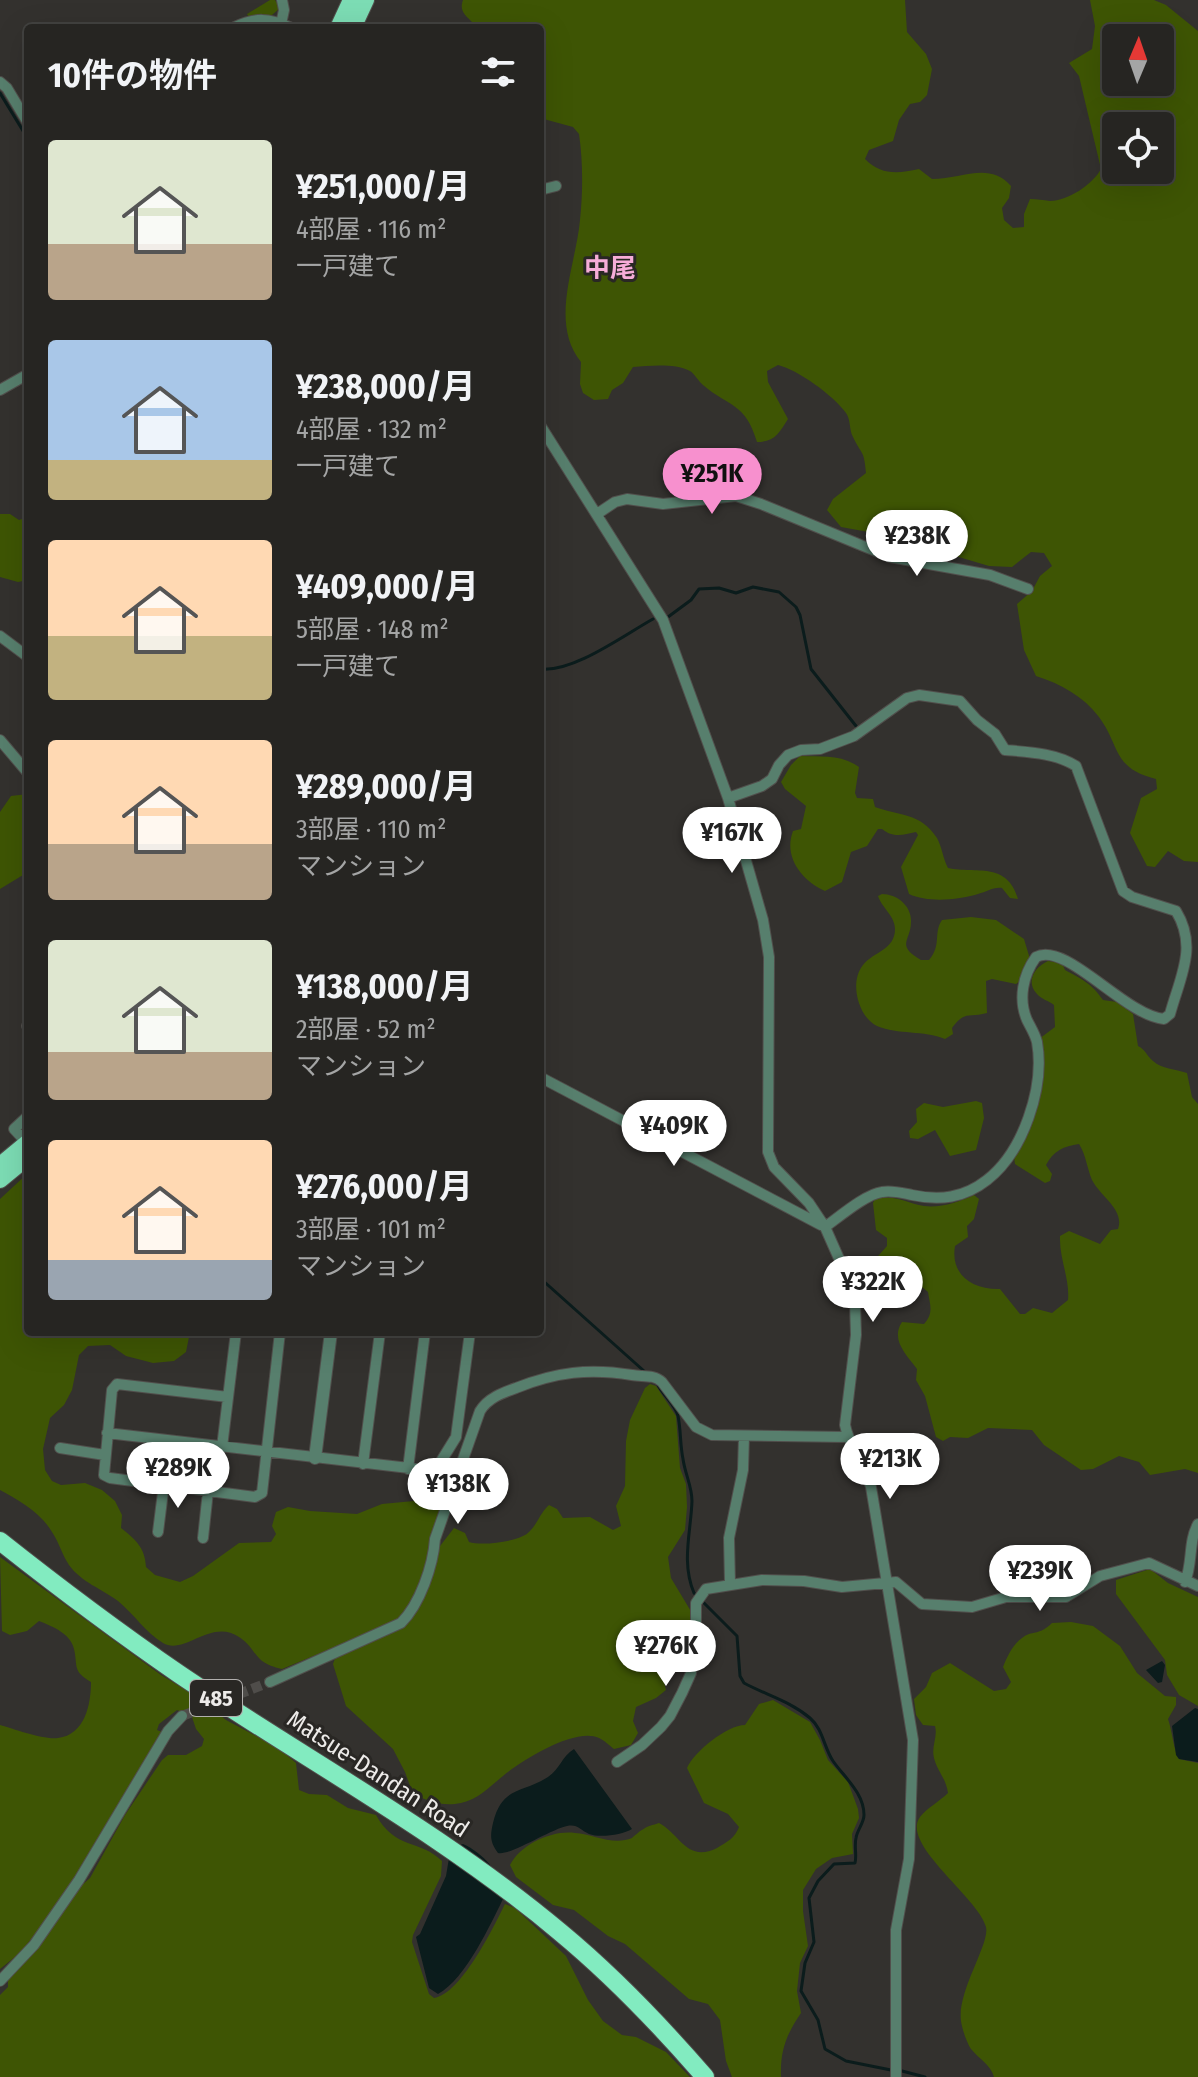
<!DOCTYPE html>
<html lang="ja">
<head>
<meta charset="utf-8">
<style>
  body { margin:0; font-family:"Fira Sans Condensed","Noto Sans JP",sans-serif; background:#32312f; color:#f1f3f6; height:100vh; display:flex; flex-direction:column; font-size:30px; white-space:nowrap }
  * { box-sizing:border-box; margin:0 }
  p { font-size:26px; color:#a4a5a5 }
  .icon { flex:none; width:44px; height:44px; fill:none; stroke:currentColor; stroke-width:2; stroke-linecap:round; stroke-linejoin:round }
  .map { position:relative; flex:1; overflow:hidden }
  .drawer { position:absolute; left:24px; top:24px; width:520px; height:1312px; display:flex; flex-direction:column; background:#262522; border-radius:8px; box-shadow:0 8px 32px #0002,0 0 0 2px #424240 }
  .drawer>* { flex:none }
  .needle { width:52px; rotate:2deg }
  .tools { position:absolute; left:1102px; top:24px; display:grid; gap:16px }
  .tools a { display:grid; place-items:center; width:72px; height:72px; border-radius:8px; background:#262522; box-shadow:0 8px 32px #0002,0 0 0 2px #424240; font-size:40px }
  .price { position:absolute; translate:-50% -68px; padding:0 18px; border-radius:28px; background:#fff; color:#222; font-size:26px; line-height:52px; filter:drop-shadow(0 2px 4px #0008) }
  .price::after { content:''; position:absolute; left:50%; top:48px; width:24px; height:18px; margin-left:-12px; background:inherit; clip-path:polygon(0 0,100% 0,50% 100%) }
  .price.current { background:#f790ce; color:#111 }
  ul { padding:0; list-style:none }
  li { display:flex; align-items:center; gap:24px; height:200px; padding:0 24px }
  li span { display:grid; place-items:center; flex:none; width:224px; height:160px; border-radius:8px; color:#555 }
  li>.icon { margin-inline-start:auto }
  span .icon { width:96px; height:96px; fill:#fffc; stroke-width:1 }
  li b { font-size:34px }
  h2 { display:flex; justify-content:space-between; align-items:center; height:96px; padding:0 24px; font-size:34px }
  .map>svg:first-child { display:block }
  .green { fill:#3e5504; fill-rule:evenodd }
  .water { fill:#0b1c1c }
  .lines { fill:none; stroke-linecap:round; stroke-linejoin:round }
  .stream { stroke:#0b1c1c; stroke-width:3 }
  .minor-tunnel { stroke:#4f4d4a; stroke-width:10; stroke-dasharray:10 5; stroke-linecap:butt }
  .minor-casing { stroke:#514f4c; stroke-width:12 }
  .tertiary-casing { stroke:#514f4c; stroke-width:14 }
  .trunk-casing { stroke:#514f4c; stroke-width:18 }
  .motorway-casing { stroke:#514f4c; stroke-width:20 }
  .minor { stroke:#577f6d; stroke-width:10 }
  .tertiary { stroke:#577f6d; stroke-width:12 }
  .trunk { stroke:#7cdcb4; stroke-width:16 }
  .motorway { stroke:#82ebc0; stroke-width:18 }
  .labels { text-anchor:middle; stroke-width:6; stroke-linejoin:round; paint-order:stroke }
  .shield { fill:#292724; stroke:#b2b0ae; stroke-width:2 }
  .shield-label { font-size:22px; font-weight:bold; fill:#edebe9 }
  .street-label { font-size:24px; fill:#edebe9; stroke:#292724 }
  .neighbourhood-label { font-size:26px; font-weight:bold; fill:#f6add8; stroke:#292724 }
</style>
</head>
<body>
<div class="map">
<svg width="1198" height="2077" viewBox="0 0 1198 2077">
  <rect width="100%" height="100%" fill="#33312e"/>
  <!-- green -->
  <path class="green" d="M270,0H275L280,8L272,15L248,16L247,14Z
    M463,0H905L907,32L926,54L932,69L927,95L920,102L910,104L899,120L893,141L869,150L865,159C881,175 897,174 919,169L932,179C962,179 989,161 1011,186L1009,198L1002,208L1004,220L1013,228L1024,227V214L1030,199C1037,199 1043,200 1050,201C1068,201 1093,184 1101,169L1079,76L1069,63L1092,49L1095,26L1090,0H1154L1166,5L1198,31V862L1184,861L1168,851L1155,867L1147,866L1130,833L1141,798L1157,789L1156,779C1112,768 1121,747 1099,717C1083,696 1061,684 1036,676L1024,650L1017,604L1032,591L1040,576L1052,566L1044,553L1031,552L1012,567L989,566L885,535L841,527L827,510L833,499L866,473C864,449 862,456 853,437C849,430 851,420 846,413C833,395 798,370 778,365L767,371L768,382L788,419C779,433 775,442 757,442C745,402 730,408 703,385C698,381 695,374 690,371C674,363 650,366 633,367L623,383L612,390L608,399L594,400L583,393L580,384L581,362C549,323 576,265 580,220C583,192 583,161 579,134L573,127L540,118V28H470L473,23C465,15 459,11 463,0ZM1116,38H1160V82H1116ZM1116,126H1160V170H1116Z
    M0,514H10L19,520L28,517V580L18,582L0,577Z
    M800,756C821,757 841,754 859,767L855,793L857,798L873,799L875,807C899,816 920,812 937,838C942,847 943,859 948,868C976,874 1007,861 1018,899L1010,898L1002,888C992,887 987,892 978,894C958,900 928,903 909,894L901,867L918,835L916,832C903,835 893,838 882,829H878L867,846L851,852L842,882L825,891C802,881 783,857 793,831L801,829L806,806L785,789L781,782L791,765Z
    M28,794V872L0,889V812L11,796Z
    M882,894C897,894 912,906 911,922C911,941 895,945 921,960H929C942,945 933,933 942,920L971,917L996,920L1024,939L1030,959L1020,981L1016,984L992,979L986,981L987,1013C969,1018 965,1010 952,1028L953,1034L945,1039C924,1030 898,1035 877,1026C858,1017 849,982 863,965C873,952 895,950 895,929C895,916 882,908 878,896Z
    M1048,961L1062,963L1065,970C1082,979 1092,984 1103,1000L1117,1002L1133,1014L1138,1046C1146,1050 1146,1055 1153,1061C1162,1069 1175,1069 1187,1073L1192,1097L1198,1104V1473L1185,1469L1150,1475L1139,1462L1119,1456L1093,1469L1081,1470L1044,1445L1032,1430L988,1428L968,1438L950,1437L943,1441L936,1437L925,1396L916,1380L917,1369C907,1355 890,1340 902,1322L924,1324C934,1313 930,1305 928,1292L916,1282L895,1279L890,1285L874,1284L870,1265L887,1246V1238L876,1230L873,1203L875,1199C894,1194 906,1203 924,1206C941,1208 959,1202 974,1195L979,1199L974,1219L967,1226L968,1237L955,1246C950,1275 973,1290 1000,1289L1020,1314H1025L1033,1308L1052,1313L1068,1300C1070,1279 1059,1258 1060,1236L1069,1231L1100,1244L1111,1230L1118,1229C1125,1210 1100,1196 1092,1180C1087,1168 1086,1155 1079,1144C1064,1146 1053,1151 1046,1165L1052,1174L1050,1181L1045,1183L1015,1164L1014,1157L1028,1132L1039,1039L1055,1027L1054,1005C1049,1001 1041,999 1037,994C1025,981 1035,967 1048,961Z
    M976,1101L982,1103L984,1118L976,1150L950,1156L935,1130L918,1139L910,1138L909,1131L917,1122L916,1109L924,1103L943,1107Z
    M28,1173V1332H190L186,1352L174,1361L153,1363L126,1356L110,1345L88,1346L79,1355L72,1390L64,1405L50,1418L43,1449L45,1470L52,1481L61,1485L85,1483L102,1490L115,1501L122,1515L121,1528C135,1539 145,1547 146,1567L155,1575L180,1582L193,1576L239,1543L271,1542L276,1534L272,1526L276,1512L288,1507L310,1511L357,1514L382,1504L435,1499L443,1504C434,1545 426,1590 398,1621L282,1669C252,1663 258,1649 239,1637C211,1618 184,1656 163,1643C146,1633 134,1614 118,1601C102,1589 81,1582 69,1565C62,1555 59,1542 52,1532C41,1513 19,1500 0,1490V1199Z
    M650,1384L656,1386L676,1416L680,1468L686,1484L687,1507L685,1530L668,1557L671,1578L692,1613L690,1629C662,1649 657,1656 666,1690L656,1698L636,1707L633,1721L638,1733L631,1745L614,1749C610,1746 604,1740 599,1738C575,1727 521,1761 503,1776C489,1787 479,1799 461,1803C442,1807 429,1801 413,1794L405,1772L393,1749L346,1706L333,1664L336,1656L405,1624L431,1578L440,1546L454,1528L465,1533L469,1542C482,1546 521,1542 530,1531C538,1523 540,1513 549,1505L557,1509L563,1518L590,1517L613,1530L621,1526L616,1506L625,1486L626,1441L630,1420L645,1388Z
    M0,1557L161,1675L199,1698L226,1720L277,1747L296,1763L299,1790L309,1794L327,1795L348,1808L376,1815C395,1850 420,1839 442,1861L441,1876L413,1935L412,1942L429,1994L434,1998C461,1994 493,1928 505,1904L515,1908L566,1956L588,2000L603,2021L622,2035L636,2037L666,2052L690,2077H0V1995L8,1987V1980L42,1943L80,1887L90,1878L125,1815L162,1760L168,1755H186L202,1746L204,1739L196,1729L192,1717L177,1710L159,1724L157,1730L162,1732L78,1872L40,1928L20,1953L0,1969V1725C14,1729 44,1740 58,1738C85,1735 91,1704 91,1682C72,1671 78,1666 74,1649C71,1634 52,1626 39,1621L27,1631L10,1635L2,1631Z
    M1150,1569L1168,1583L1198,1597V1706L1179,1695L1167,1675L1165,1660L1116,1594V1580Z
    M1071,1622L1093,1626L1120,1646L1137,1673L1165,1696L1176,1697V1705L1168,1719C1172,1730 1174,1752 1179,1759L1198,1763V2077H994C991,2065 979,2059 971,2049C967,2043 962,2029 961,2021C957,1991 990,1944 986,1927C979,1898 900,1844 920,1817C927,1808 940,1801 948,1793C946,1778 937,1771 934,1758C931,1746 938,1737 935,1726L923,1725L916,1715L914,1699L926,1687L932,1673L950,1663L994,1691L1006,1689L1011,1682L1003,1667C1007,1657 1013,1644 1022,1638C1032,1630 1039,1636 1052,1623Z
    M773,1700L810,1722L820,1740L828,1760L848,1782L858,1809L859,1818L852,1834L853,1854L832,1858L816,1869L803,1890V1911L808,1946L800,1963L797,1991L801,2013C786,2035 780,2051 781,2077H732L726,2061L720,2020L708,2004L689,1999L625,1944L608,1936L574,1910L553,1905L516,1877L510,1865C521,1844 552,1830 575,1833C593,1834 613,1846 632,1838C633,1837 641,1830 642,1830C647,1826 653,1825 659,1823C680,1834 687,1863 717,1848C727,1842 735,1838 739,1827L728,1814L704,1803L687,1768C694,1752 727,1725 745,1725L759,1704Z"/>
  <!-- water -->
  <path class="water" d="M1162,1661L1165,1665L1162,1682L1158,1683L1146,1670Z
    M1195,1708L1198,1709V1762L1179,1759L1176,1755L1172,1726Z
    M574,1749L632,1829C622,1835 600,1838 589,1834C580,1830 578,1824 567,1826C549,1830 510,1856 498,1853C490,1842 490,1836 493,1823C502,1786 521,1794 548,1777C560,1769 562,1756 574,1749Z
    M463,1844C483,1853 501,1873 505,1895C491,1923 466,1979 438,1994L429,1988L416,1937L420,1934L446,1876L450,1852L456,1846Z"/>
  <g class="lines">
    <!-- stream -->
    <path class="stream" d="M0,93L28,139
      M668,617L691,600L699,589L719,588L736,593L753,587L779,592L796,607L800,615L811,669L856,726
      M540,669C573,673 624,635 653,619
      M540,1278L644,1371
      M658,1385C663,1395 676,1406 678,1416C681,1430 680,1445 683,1459C685,1474 692,1486 692,1501C691,1532 681,1562 694,1593L737,1636L740,1676L744,1683C766,1695 790,1701 810,1718C823,1729 824,1748 833,1761C844,1777 864,1793 864,1815C864,1823 857,1830 856,1838C854,1846 857,1855 855,1863L834,1864L818,1881L809,1898L814,1942L805,1963L801,1991L818,2020L825,2049L846,2061L891,2070
      M902,2071L925,2077"/>
    <!-- minor-tunnel -->
    <path class="minor-tunnel" d="M182,1716L270,1682"/>
    <!-- minor casing -->
    <g class="minor-casing">
      <path id="minor" d="M281,24L284,10L282,0
        M0,82L7,88L28,123
        M540,190L556,186
        M0,390L28,374
        M540,425L663,620L728,798L763,920L769,957L768,1152L774,1167L809,1203L825,1227L852,1288L855,1303L856,1335L845,1425C849,1446 864,1465 871,1487L913,1740L909,1859L896,1930V2077
        M597,514L615,502L627,499L663,504L736,496L761,504L890,557L990,575L1028,589
        M0,636L28,657
        M0,740L28,773
        M728,798L762,786L772,779L779,765L788,755L801,750L820,749L854,736L907,698L919,695L960,701L977,720L995,734L1005,750C1028,752 1056,753 1076,766L1123,891L1132,897L1176,911C1198,947 1180,977 1170,1014L1164,1019C1124,1015 1066,941 1036,957C1023,975 1018,999 1027,1020C1031,1028 1035,1034 1037,1042C1045,1088 1023,1152 987,1180C964,1198 940,1201 912,1195C902,1193 892,1190 882,1192C866,1194 839,1217 825,1227
        M27,1026L28,1027
        M540,1077L821,1225
        M27,1143L14,1129L28,1116
        M228,1397L117,1384L112,1390L104,1475L110,1478L255,1497L262,1493L280,1332
        M107,1433L435,1471L456,1437L470,1332
        M222,1447L236,1332
        M60,1448L105,1455
        M363,1464L380,1332
        M408,1469L425,1332
        M158,1532L164,1484
        M203,1538L208,1491
        M1185,1582C1193,1563 1188,1542 1198,1524
        M730,1584L729,1538L743,1470L744,1436
        M270,1682L401,1623C420,1604 433,1566 435,1539L480,1411C488,1398 502,1393 516,1388C556,1372 589,1368 632,1375C642,1377 654,1374 662,1382L696,1427L712,1435L847,1437
        M617,1762L642,1745L661,1727L670,1716L682,1693L691,1673L696,1644V1603L706,1589L762,1580L804,1581L842,1587L896,1582L922,1604L972,1607L1006,1597H1066L1100,1576L1149,1563L1198,1586
        M0,1981L34,1945L79,1880L168,1731L182,1716"/>
    </g>
    <!-- tertiary casing -->
    <g class="tertiary-casing">
      <path id="tertiary" d="M235,28C255,18 269,19 289,28
        M315,1458L331,1332"/>
    </g>
    <!-- trunk casing -->
    <g class="trunk-casing">
      <path id="trunk" d="M338,28L351,0
        M353,28L366,0
        M0,1165L28,1142
        M0,1180L28,1157"/>
    </g>
    <!-- motorway casing -->
    <g class="motorway-casing">
      <path id="motorway" d="M0,1541C58,1587 118,1632 179,1674C306,1760 442,1833 560,1932C612,1975 660,2025 705,2077"/>
    </g>
    <!-- minor -->
    <use href="#minor" class="minor"/>
    <!-- tertiary -->
    <use href="#tertiary" class="tertiary"/>
    <!-- trunk -->
    <use href="#trunk" class="trunk"/>
    <!-- motorway -->
    <use href="#motorway" class="motorway"/>
  </g>
  <g class="labels">
    <!-- shield labels -->
    <rect class="shield" x="190" y="1680" width="52" height="36" rx="6"/>
    <g class="shield-label">
      <text x="216" y="1706">485</text>
    </g>
    <!-- street labels -->
    <g class="street-label">
      <text transform="translate(378 1774) rotate(33)" y="8">Matsue-Dandan Road</text>
    </g>
    <!-- neighbourhood labels -->
    <g class="neighbourhood-label">
      <text x="610" y="277">中尾</text>
    </g>
  </g>
</svg>
<div class="tools">
<a><svg class="needle" viewBox="-14 -14 28 28"><path d="M0-13l5 13h-10z" fill="#e53935"/><path d="M0 13l5-13h-10z" fill="#a4a5a5"/></svg></a>
<a><svg class="icon" aria-label="locate" viewBox="0 0 24 24"><circle cx="12" cy="12" r="6"/><path d="M12 2v4M12 18v4M2 12h4M18 12h4"/></svg></a>
</div>
<b class="price current" style="left:712px;top:516px">¥251K</b>
<b class="price" style="left:917px;top:578px">¥238K</b>
<b class="price" style="left:732px;top:875px">¥167K</b>
<b class="price" style="left:674px;top:1168px">¥409K</b>
<b class="price" style="left:873px;top:1324px">¥322K</b>
<b class="price" style="left:890px;top:1501px">¥213K</b>
<b class="price" style="left:178px;top:1510px">¥289K</b>
<b class="price" style="left:458px;top:1526px">¥138K</b>
<b class="price" style="left:1040px;top:1613px">¥239K</b>
<b class="price" style="left:666px;top:1688px">¥276K</b>
<section class="drawer">
<h2>10件の物件<svg class="icon" aria-label="filters" viewBox="0 0 24 24"><path d="M4 7h16M4 17h16"/><circle cx="9" cy="7" r="2"/><circle cx="15" cy="17" r="2"/></svg></h2>
<ul>
<li><span style="background:linear-gradient(#dfe7d0 65%,#b9a48a 0)"><svg class="icon" aria-label="home" viewBox="0 0 24 24"><path d="M3 11l9-7 9 7M6 9v11h12V9"/></svg></span><div><b>¥251,000/月</b><p>4部屋 · 116 m²</p><p>一戸建て</p></div></li>
<li><span style="background:linear-gradient(#a9c7e8 75%,#c2b280 0)"><svg class="icon" aria-label="home" viewBox="0 0 24 24"><path d="M3 11l9-7 9 7M6 9v11h12V9"/></svg></span><div><b>¥238,000/月</b><p>4部屋 · 132 m²</p><p>一戸建て</p></div></li>
<li><span style="background:linear-gradient(#ffd9b3 60%,#c2b280 0)"><svg class="icon" aria-label="home" viewBox="0 0 24 24"><path d="M3 11l9-7 9 7M6 9v11h12V9"/></svg></span><div><b>¥409,000/月</b><p>5部屋 · 148 m²</p><p>一戸建て</p></div></li>
<li><span style="background:linear-gradient(#ffd9b3 65%,#b9a48a 0)"><svg class="icon" aria-label="home" viewBox="0 0 24 24"><path d="M3 11l9-7 9 7M6 9v11h12V9"/></svg></span><div><b>¥289,000/月</b><p>3部屋 · 110 m²</p><p>マンション</p></div></li>
<li><span style="background:linear-gradient(#dfe7d0 70%,#b9a48a 0)"><svg class="icon" aria-label="home" viewBox="0 0 24 24"><path d="M3 11l9-7 9 7M6 9v11h12V9"/></svg></span><div><b>¥138,000/月</b><p>2部屋 · 52 m²</p><p>マンション</p></div></li>
<li><span style="background:linear-gradient(#ffd9b3 75%,#9aa5b1 0)"><svg class="icon" aria-label="home" viewBox="0 0 24 24"><path d="M3 11l9-7 9 7M6 9v11h12V9"/></svg></span><div><b>¥276,000/月</b><p>3部屋 · 101 m²</p><p>マンション</p></div></li>
</ul>
</section>
</div>
</body>
</html>
